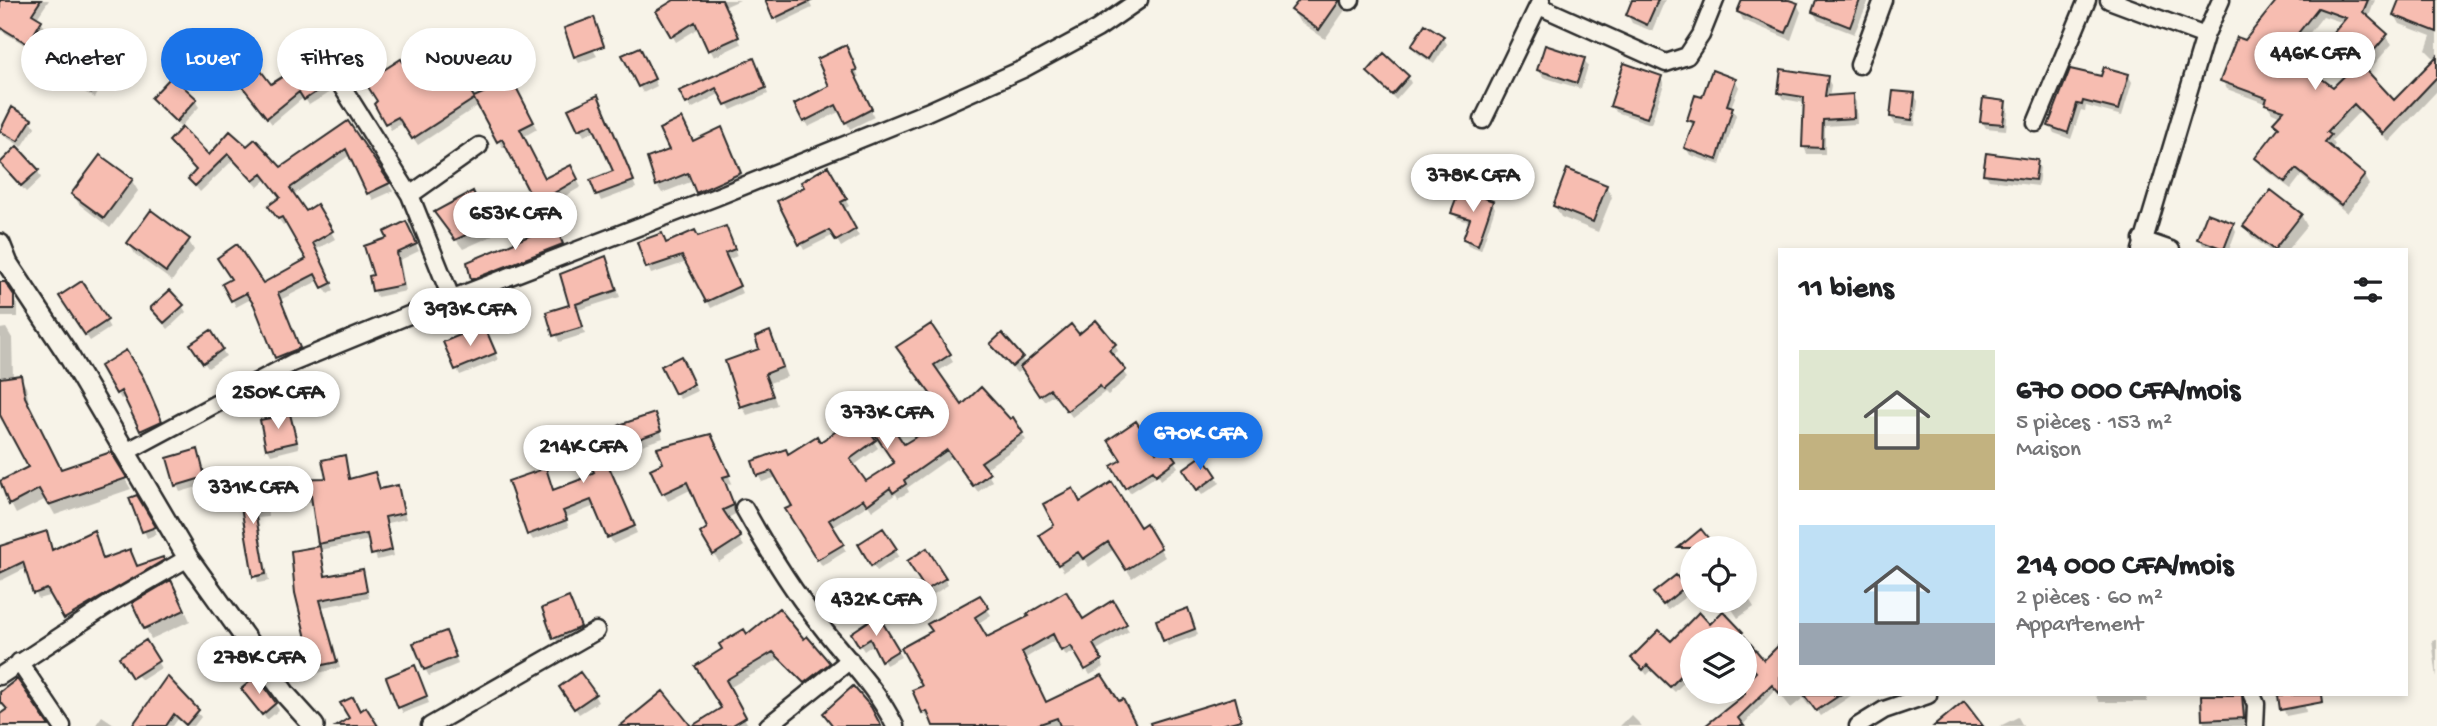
<!DOCTYPE html>
<html lang="fr">
<head>
<meta charset="utf-8">
<style>
  body { margin:0; font-family:"Gochi Hand",sans-serif; background:#f2f2f2; color:#202124; height:100vh; display:flex; flex-direction:column; font-size:26px; white-space:nowrap }
  * { box-sizing:border-box; margin:0 }
  p { font-size:23px; color:#757577 }
  .icon { flex:none; width:38px; height:38px; fill:none; stroke:currentColor; stroke-width:2; stroke-linecap:round; stroke-linejoin:round }
  .map { position:relative; flex:1; overflow:hidden }
  .sheet { position:absolute; left:1778px; top:248px; width:630px; height:448px; display:flex; flex-direction:column; background:#fff; border-radius:0px; box-shadow:0 4px 10px #0003 }
  .sheet>* { flex:none }
  .banner { position:absolute; left:21px; top:28px; width:665px; height:63px; display:flex; gap:14px }
  .tools { position:absolute; left:1680px; top:536px; display:grid; gap:14px }
  .tools a { display:grid; place-items:center; width:77px; height:77px; border-radius:50%; background:#fff; box-shadow:0 4px 10px #0003; font-size:35px }
  .price { position:absolute; translate:-50% -60px; padding:0 16px; border-radius:24px; background:#fff; color:#222; font-size:23px; line-height:46px; filter:drop-shadow(0 2px 4px #0008) }
  .price::after { content:''; position:absolute; left:50%; top:42px; width:21px; height:16px; margin-left:-10px; background:inherit; clip-path:polygon(0 0,100% 0,50% 100%) }
  .price.current { background:#1a73e8; color:#fff }
  ul { padding:0; list-style:none }
  li { display:flex; align-items:center; gap:21px; height:175px; padding:0 21px }
  li span { display:grid; place-items:center; flex:none; width:196px; height:140px; border-radius:0px; color:#555 }
  li>.icon { margin-inline-start:auto }
  span .icon { width:84px; height:84px; fill:#fffc; stroke-width:1 }
  li b { font-size:30px }
  h2 { display:flex; justify-content:space-between; align-items:center; height:84px; padding:0 21px; font-size:30px }
  .tag { padding:0 24px; border-radius:32px; background:#fff; box-shadow:0 4px 10px #0003; font-size:24px; line-height:63px }
  .tag.current { background:#1a73e8; color:#fff }
  .map>svg:first-child { display:block }
  .shadow { fill:#0003 }
  .building { fill:#f7bdb1; stroke:#2b2b2b; stroke-width:2 }
  .lines { fill:none; stroke-linecap:round; stroke-linejoin:round }
  .minor-casing { stroke:#2b2b2b; stroke-width:21 }
  .tertiary-casing { stroke:#2b2b2b; stroke-width:24 }
  .minor { stroke:#f7f3e8; stroke-width:16 }
  .tertiary { stroke:#f7f3e8; stroke-width:19 }
</style>
</head>
<body>
<div class="map">
<svg width="2437" height="726" viewBox="0 0 2437 726">
  <rect width="100%" height="100%" fill="#f7f3e8"/>
  <filter id="ink" filterUnits="userSpaceOnUse"><feTurbulence type="fractalNoise" baseFrequency=".0143" numOctaves="2"/><feDisplacementMap in="SourceGraphic" scale="14" xChannelSelector="R" yChannelSelector="G"/><feConvolveMatrix kernelMatrix="1 2 1 2 8 2 1 2 1" color-interpolation-filters="sRGB"/></filter>
  <g filter="url(#ink)">
    <!-- shadow -->
    <path class="shadow" d="M0,0H49L37,18L45,27L32,49L0,30Z
      M675,0H740L724,7L741,44L714,57L699,28L676,42L658,11Z
      M782,0H808L812,8L778,24L775,18Z
      M1301,0H1352L1325,39L1299,21L1293,11Z
      M1634,0H1665L1652,31L1632,23L1628,15Z
      M1744,0H1786L1797,4L1801,12L1791,40L1743,20L1739,12Z
      M1818,0H1869L1854,34L1818,20L1813,12Z
      M2279,0H2375L2368,19L2392,44L2371,68L2341,41L2336,32L2344,23L2323,16L2290,58L2334,89L2394,102L2436,60L2426,50L2431,36L2400,24L2395,15L2401,0H2437V91L2389,142L2360,111L2332,140L2335,145L2331,149L2364,176L2369,185L2347,213L2301,176L2291,189L2262,167L2257,158L2279,129L2275,123L2281,116L2272,112L2267,104L2227,89L2222,80L2246,42Z
      M578,25L597,56L579,63L575,56Z
      M1443,38L1447,44L1434,64L1417,53L1413,46Z
      M114,52L118,59L95,98L74,86L70,79Z
      M849,54L859,77L855,78L874,117L850,129L841,111L808,127L796,104L832,87Z
      M643,55L657,86L643,93L639,86Z
      M1584,59L1588,66L1581,89L1543,77L1539,70Z
      M312,60L330,92L309,105L304,97L272,124L248,93L271,87Z
      M451,63L473,100L507,84L511,91L515,89L537,129L523,137L545,180L570,167L581,187L541,210L507,146L503,148L479,105L418,145L403,123L391,130L376,104Z
      M757,67L768,94L731,110L721,93L691,109L681,91Z
      M1369,72L1408,77L1411,83L1396,100Z
      M2128,75L2132,82L2122,116L2086,106L2085,111L2081,110L2071,139L2054,133L2050,126L2102,78Z
      M1661,78L1664,84L1651,124L1616,112L1612,105Z
      M1827,78L1831,85L1829,97L1852,96L1856,102L1857,124L1825,126V154H1807L1804,147L1805,103L1783,99L1779,93Z
      M1735,80L1739,87L1731,107L1736,115L1720,165L1690,155L1686,148L1693,126L1689,120L1703,99Z
      M1914,95L1918,101L1915,126L1895,124L1891,117Z
      M153,99L195,101L199,107L180,127Z
      M2005,102L2008,109L2006,130L1986,128L1982,121Z
      M601,104L636,188L601,201L592,181L615,172L596,130L584,136L571,110Z
      M13,109L31,120L35,127L22,147L4,136L0,129Z
      M348,124L393,191L373,200L350,155L293,195L306,213L317,207L335,239L315,250L334,290L328,294L320,280L280,300L303,356L281,364L251,299L236,307L233,301L308,259L287,223L283,225L274,213L281,198L267,179L258,187L233,160L200,192L190,179L197,171L171,142L209,158L247,148L281,170Z
      M725,138L745,182L702,200L693,181L662,193L657,185L693,143Z
      M2036,161L2040,168L2038,186L1989,180L1985,173Z
      M1,163L38,171L41,178L26,192Z
      M827,168L849,206L843,210L859,236L841,247L834,235L804,250L801,244L806,188Z
      M132,181L138,191L110,228L79,204L73,194Z
      M1606,186L1612,197L1598,232L1561,217L1555,206Z
      M473,193L492,236L463,249L443,222Z
      M1492,202L1495,208L1481,250L1468,245L1465,239L1471,223L1457,218L1453,213Z
      M2301,215L2307,226L2287,250H2269L2251,236L2245,226Z
      M2233,224L2236,231L2229,250H2216L2203,245L2199,239Z
      M409,230L419,251L400,260L406,291L377,297L374,290Z
      M558,233L564,248L477,286L473,279Z
      M729,234L737,256L727,260L742,293L711,308L687,262L651,274L648,267L698,238Z
      M188,240L194,250L172,281L135,254L129,243Z
      M605,258L620,297L578,310L585,334L559,342L548,313L571,306Z
      M0,283L18,306V317H0Z
      M65,303L106,321L110,328L90,341Z
      M182,306L186,312L168,329L152,309Z
      M931,326L953,362L937,372L961,408L1022,434L1026,440L985,469L992,481L978,492L952,456L907,488L909,492L898,498L896,494L872,511L868,505L832,528L846,551L822,566L788,510L795,506L777,477L762,482L758,475L788,456L820,445L858,418L878,448L853,466L865,483L896,463L904,446L950,419L902,354Z
      M6,328L12,338L13,378L20,377L26,387L30,409L61,471L110,454L131,489L55,515L46,499L16,514L0,483L30,468L3,417H0V329Z
      M210,332L226,356L208,368L196,351Z
      M487,333L498,360L460,375L457,369Z
      M770,334L787,377L769,383L777,405L747,415L742,406Z
      M1002,336L1026,364L1079,337L1115,345L1118,351L1112,356L1128,377L1108,395L1105,392L1072,417L1055,394L1044,401L1023,368L1017,373L996,351Z
      M684,365L697,391L680,399L676,393Z
      M102,367L146,386L164,428L145,437L125,397L121,399Z
      M290,416L299,448L271,455L267,448Z
      M658,421L663,438L621,452L624,458L609,467L637,533L613,544L595,506L565,518L569,527L533,540L529,534L545,470L554,492L597,473L583,448Z
      M714,443L732,483L726,485L737,513L726,519L744,546L719,562L702,534L709,529L692,489L668,501L663,493L666,464Z
      M197,451L208,484L180,492L177,485Z
      M1156,454L1174,461L1178,467L1161,480L1158,475L1130,493L1113,467Z
      M344,457L351,480L374,474L381,491L397,487L406,519L387,523L394,556L377,560L370,540L320,550L327,577L362,571L369,598L323,607L340,668L318,673L297,593L293,553L322,548L313,502H294L291,496L328,480Z
      M1189,476L1216,477L1220,483L1202,495Z
      M263,489L267,495L268,517L257,518L269,581L258,583L240,491Z
      M136,497L157,534L147,538L131,499Z
      M1080,505L1140,529L1145,526L1165,557L1132,578L1114,549L1089,567L1084,559L1064,572L1041,535Z
      M883,530L899,556L877,571L860,545Z
      M46,533L53,551L96,539L104,561L138,568L162,559L166,567L69,624L52,595L38,599L26,568L0,581V545Z
      M927,551L948,585L931,596L909,562Z
      M1676,578L1688,595L1668,610L1659,600Z
      M177,592L190,621L151,639L134,604Z
      M1745,593L1754,607L1738,618L1726,600H1745Z
      M979,597L991,615L977,624L987,640L1082,622L1112,603L1129,631L1095,651L1104,667L1090,675L1076,651L1066,656L1057,639L1024,659L1046,704L1135,726H935L931,717L928,718L924,712L925,686L934,631Z
      M569,599L583,634L559,644L555,638Z
      M1723,614L1744,639H1692V674L1675,692L1652,670L1647,675L1634,658L1710,626Z
      M1191,616L1198,635L1168,646L1165,640Z
      M877,618L901,657L886,665L874,644L864,651L853,633Z
      M747,636L804,641L833,671L809,690L779,659L729,688L748,725L695,726L724,709L698,667Z
      M449,639L458,664L429,676L425,669Z
      M2437,639V678L2432,640Z
      M145,643L161,668L142,680L120,659Z
      M1780,652L1776,689L1742,726H1708L1746,696L1745,686Z
      M418,674L429,703L403,713L400,707Z
      M167,678L201,717L194,726H186L178,719L173,726H135Z
      M565,693L594,695L598,702L579,714Z
      M247,695L275,704L279,710L267,720Z
      M1781,695H1852L1821,716L1812,704L1809,706L1803,698L1791,708Z
      M2095,695H2147V702H2099Z
      M2202,695H2247L2249,726H2204Z
      M2279,695H2303L2306,712L2286,716Z
      M1234,699L1243,726H1168Z
      M1631,715L1642,726H1620Z
      M102,716L117,726H95Z
      M2018,717L2023,726H2000Z"/>
    <!-- building -->
    <path class="building" d="M0,0H41L32,14L42,20L28,44L0,27Z
      M674,0H722L739,37L708,51L695,22L671,37L656,11Z
      M765,0H813L773,19Z
      M1299,0H1340L1319,30L1291,10Z
      M1632,0H1658L1647,25L1626,15Z
      M1742,0H1789L1798,3L1786,33L1737,12Z
      M1816,0H1860L1850,27L1812,12Z
      M2277,0H2368L2363,12L2388,34L2366,60L2334,32L2346,18L2318,8L2284,51L2333,87L2359,62L2394,100L2437,56V77L2383,134L2354,104L2327,132L2331,135L2325,142L2365,175L2341,205L2296,169L2285,182L2255,158L2279,127L2273,122L2284,110L2265,104L2267,98L2220,81L2237,37L2245,40Z
      M2399,0H2437V32L2393,15Z
      M594,17L604,46L574,57L564,28Z
      M1425,24L1444,36L1430,59L1411,46Z
      M92,37L116,51L91,93L68,79Z
      M846,45L857,70L853,71L872,109L845,123L836,105L803,122L794,104L829,86L817,59Z
      M1545,45L1585,58L1577,83L1537,70Z
      M640,47L655,79L638,87L622,55Z
      M1384,53L1409,76L1392,95L1367,72Z
      M312,58L328,84L304,100L299,92L267,118L242,86L261,71L271,84Z
      M754,58L766,88L725,105L716,88L686,104L679,91Z
      M401,59L416,83L452,60L474,97L508,82L511,89L516,87L534,122L520,129L545,178L571,165L578,179L535,204L502,139L497,142L474,99L412,139L398,117L385,124L374,104L377,101L365,82Z
      M1624,63L1662,76L1647,118L1610,106Z
      M2104,67L2129,74L2119,110L2083,101L2082,105L2077,104L2068,133L2048,126L2070,69L2101,76Z
      M1781,69L1828,76L1825,96L1853,94L1854,118L1823,120L1822,148L1802,147L1804,97L1778,93Z
      M1712,70L1736,79L1727,105L1733,107L1717,160L1684,148L1694,122L1687,120L1695,95L1702,97Z
      M172,76L197,99L176,122L151,98Z
      M1893,91L1915,93L1912,120L1890,117Z
      M598,95L634,181L596,195L590,180L613,171L592,124L578,130L568,109Z
      M1983,98L2006,101L2003,124L1980,122Z
      M12,107L32,119L18,141L0,131Z
      M682,118L693,141L722,127L741,173L696,193L688,173L656,186L647,158L669,150L659,129Z
      M348,121L390,183L367,194L346,149L290,188L306,211L317,204L333,231L313,243L332,283L322,288L315,274L278,293L300,348L275,358L254,305L246,293L231,301L222,284L231,279L217,258L237,244L263,283L306,259L282,217L278,219L268,206L280,197L262,174L253,181L228,154L195,186L188,179L196,170L169,141L182,127L209,155L230,131L247,146L255,139L281,167Z
      M17,146L39,170L21,186L0,163Z
      M1986,153L2038,160L2035,180L1983,174Z
      M100,155L133,179L104,218L71,194Z
      M828,166L847,199L841,202L856,229L836,241L829,230L799,245L777,201L804,187L801,182Z
      M1567,169L1607,185L1593,222L1553,206Z
      M1460,189L1493,201L1478,245L1463,239L1470,219L1451,213Z
      M2271,190L2302,214L2274,250L2243,226Z
      M473,191L488,225L455,240L434,212Z
      M151,210L190,239L166,272L127,243Z
      M2207,213L2234,223L2224,249L2197,239Z
      M406,221L417,244L397,253L403,285L372,291L369,276L373,275L364,246L387,238L384,232Z
      M555,225L563,244L471,280L467,262Z
      M726,226L735,249L725,253L740,286L706,302L682,256L646,268L637,242L662,233L666,243L695,230L698,236Z
      M606,256L617,290L576,304L583,327L553,336L546,312L569,305L560,274Z
      M82,281L108,320L85,335L59,296Z
      M0,282H5L14,295V309H0Z
      M170,290L184,305L164,323L150,308Z
      M1096,320L1116,344L1109,350L1126,370L1103,390L1100,386L1067,411L1050,389L1039,396L1020,367L1071,324L1079,334Z
      M931,324L951,354L934,365L962,405L981,387L1010,419L1013,417L1023,433L981,462L990,473L973,486L947,450L904,480L906,484L893,493L890,488L867,505L863,499L829,520L844,544L817,560L785,509L792,506L772,471L757,476L752,461L786,449L788,454L817,436L820,442L859,416L876,440L850,459L866,481L894,463L872,430L887,419L904,444L948,418L896,347Z
      M484,325L496,353L455,370L443,342Z
      M211,330L223,349L203,363L190,344Z
      M770,331L783,367L765,374L773,396L740,407L725,361L759,349L755,337Z
      M1002,333L1023,357L1012,367L990,344Z
      M126,350L143,377L162,421L140,431L121,391L116,394L100,366Z
      M681,356L694,384L675,394L661,366Z
      M21,375L25,397L61,469L111,452L127,478L48,505L39,489L9,505L0,481L28,467L0,415V378Z
      M655,413L661,431L619,446L622,451L606,460L635,526L607,538L591,500L563,511L567,520L527,535L508,481L546,468L553,490L579,480L594,472L581,448L622,424Z
      M290,414L297,442L266,449L260,420Z
      M1136,421L1156,452L1165,445L1176,460L1156,475L1153,470L1125,488L1111,466L1121,460L1108,440Z
      M711,434L730,475L723,477L734,505L723,510L741,537L713,555L700,533L707,528L687,482L662,494L650,469L663,463L657,448Z
      M198,449L205,477L175,486L167,458Z
      M345,455L349,479L375,472L380,489L398,485L404,513L385,517L392,550L371,555L367,534L318,544L311,496H289V479L326,478L322,460Z
      M1203,455L1217,476L1197,490L1183,469Z
      M1112,482L1140,527L1146,523L1161,548L1126,570L1108,542L1083,559L1078,552L1058,565L1039,535L1054,525L1043,504L1073,488L1080,502Z
      M264,487L265,510L255,511L266,574L253,577L238,489Z
      M137,495L156,527L142,532L129,498Z
      M883,528L897,549L871,566L858,544Z
      M1701,529L1716,548H1678Z
      M94,530L103,559L130,549L137,566L163,557L164,560L64,619L47,589L33,594L23,562L0,573V546L47,531L52,550Z
      M320,546L325,576L363,569L367,591L320,600L337,662L313,667L295,593L291,551Z
      M927,548L946,578L926,590L907,561Z
      M1676,575L1685,587L1663,605L1653,593Z
      M171,580L185,610L144,629L132,603Z
      M1066,591L1083,619L1113,600L1127,624L1093,644L1102,660L1085,670L1071,646L1061,651L1053,634L1022,652L1046,702L1102,675L1119,701L1123,699L1137,726H1060L1057,718L1034,726H933L927,711L922,713L912,690L922,686L901,648L932,631L927,624L980,595L989,608L975,617L987,637L1029,616L1027,614Z
      M569,597L581,627L553,639L542,608Z
      M779,608L804,639L807,636L830,663L804,683L773,652L726,680L746,717L731,726H692L721,708L695,666L722,649L719,644L744,629L747,634Z
      M1188,608L1195,629L1163,641L1156,620Z
      M1723,611L1743,632L1736,639H1692V664L1670,687L1647,665L1643,670L1631,658L1659,630L1671,641L1699,612L1710,624Z
      M878,615L899,650L881,661L870,639L859,646L851,633Z
      M446,631L456,657L424,670L413,643Z
      M1745,637L1764,660L1780,644V694L1772,685L1738,718L1744,726H1705L1745,694V683L1756,672L1745,658Z
      M146,640L159,661L132,678L119,657Z
      M415,665L427,696L398,708L386,677Z
      M580,672L596,694L574,709L559,687Z
      M167,676L199,710L186,725L174,714L166,726H132Z
      M257,676L276,703L262,715L241,689Z
      M17,679L22,686L49,726H0V714L7,709L0,701V692Z
      M853,686L871,707L881,726H833L823,713Z
      M663,691L691,726H620Z
      M1804,695H1840L1816,711Z
      M2201,695H2242L2244,718L2202,720Z
      M2278,695H2322L2323,702L2280,710Z
      M353,697L360,711L366,707L378,726H336L349,718L340,703Z
      M1235,697L1241,720L1217,726H1151L1150,723Z
      M1964,701L1983,726H1934Z"/>
    <g class="lines">
      <!-- minor casing -->
      <g class="minor-casing">
        <path id="minor" d="M2109,0L2205,36
          M1350,1L1351,0
          M1539,6L1666,63L1687,56L1701,35L1715,0
          M1859,65L1883,0
          M336,77L410,195
          M1483,120L1541,0
          M2036,123L2087,0
          M2142,240L2171,250
          M2141,250L2205,36L2221,0
          M452,300L410,195L479,146
          M126,452L292,363L409,315L716,197L927,112L1023,69L1097,29L1139,0
          M744,508C767,549 791,589 821,626C847,660 876,687 895,726
          M19,662L62,726
          M0,676L114,601L188,558
          M2252,695L2256,704L2255,726
          M430,726L596,631
          M768,726L850,660
          M1858,726L1884,710L1928,695"/>
      </g>
      <!-- tertiary casing -->
      <g class="tertiary-casing">
        <path id="tertiary" d="M0,244L8,264L67,353L188,558L286,695L314,726"/>
      </g>
      <!-- minor -->
      <use href="#minor" class="minor"/>
      <!-- tertiary -->
      <use href="#tertiary" class="tertiary"/>
    </g>
  </g>
</svg>
<div class="tools">
<a><svg class="icon" aria-label="locate" viewBox="0 0 24 24"><circle cx="12" cy="12" r="6"/><path d="M12 2v4M12 18v4M2 12h4M18 12h4"/></svg></a>
<a><svg class="icon" aria-label="layers" viewBox="0 0 24 24"><path d="M12 4l9 5-9 5-9-5zM3 14l9 5 9-5"/></svg></a>
</div>
<b class="price" style="left:2315px;top:92px">446K CFA</b>
<b class="price" style="left:1473px;top:214px">378K CFA</b>
<b class="price" style="left:515px;top:252px">653K CFA</b>
<b class="price" style="left:470px;top:348px">393K CFA</b>
<b class="price" style="left:278px;top:431px">250K CFA</b>
<b class="price" style="left:887px;top:451px">373K CFA</b>
<b class="price current" style="left:1200px;top:472px">670K CFA</b>
<b class="price" style="left:583px;top:485px">214K CFA</b>
<b class="price" style="left:253px;top:526px">331K CFA</b>
<b class="price" style="left:876px;top:638px">432K CFA</b>
<b class="price" style="left:259px;top:696px">278K CFA</b>
<div class="banner">
<a class="tag">Acheter</a>
<a class="tag current">Louer</a>
<a class="tag">Filtres</a>
<a class="tag">Nouveau</a>
</div>
<section class="sheet">
<h2>11 biens<svg class="icon" aria-label="filters" viewBox="0 0 24 24"><path d="M4 7h16M4 17h16"/><circle cx="9" cy="7" r="2"/><circle cx="15" cy="17" r="2"/></svg></h2>
<ul>
<li><span style="background:linear-gradient(#dfe7d0 60%,#c2b280 0)"><svg class="icon" aria-label="home" viewBox="0 0 24 24"><path d="M3 11l9-7 9 7M6 9v11h12V9"/></svg></span><div><b>670 000 CFA/mois</b><p>5 pièces · 153 m²</p><p>Maison</p></div></li>
<li><span style="background:linear-gradient(#bfe0f5 70%,#9aa5b1 0)"><svg class="icon" aria-label="home" viewBox="0 0 24 24"><path d="M3 11l9-7 9 7M6 9v11h12V9"/></svg></span><div><b>214 000 CFA/mois</b><p>2 pièces · 60 m²</p><p>Appartement</p></div></li>
</ul>
</section>
</div>
</body>
</html>
